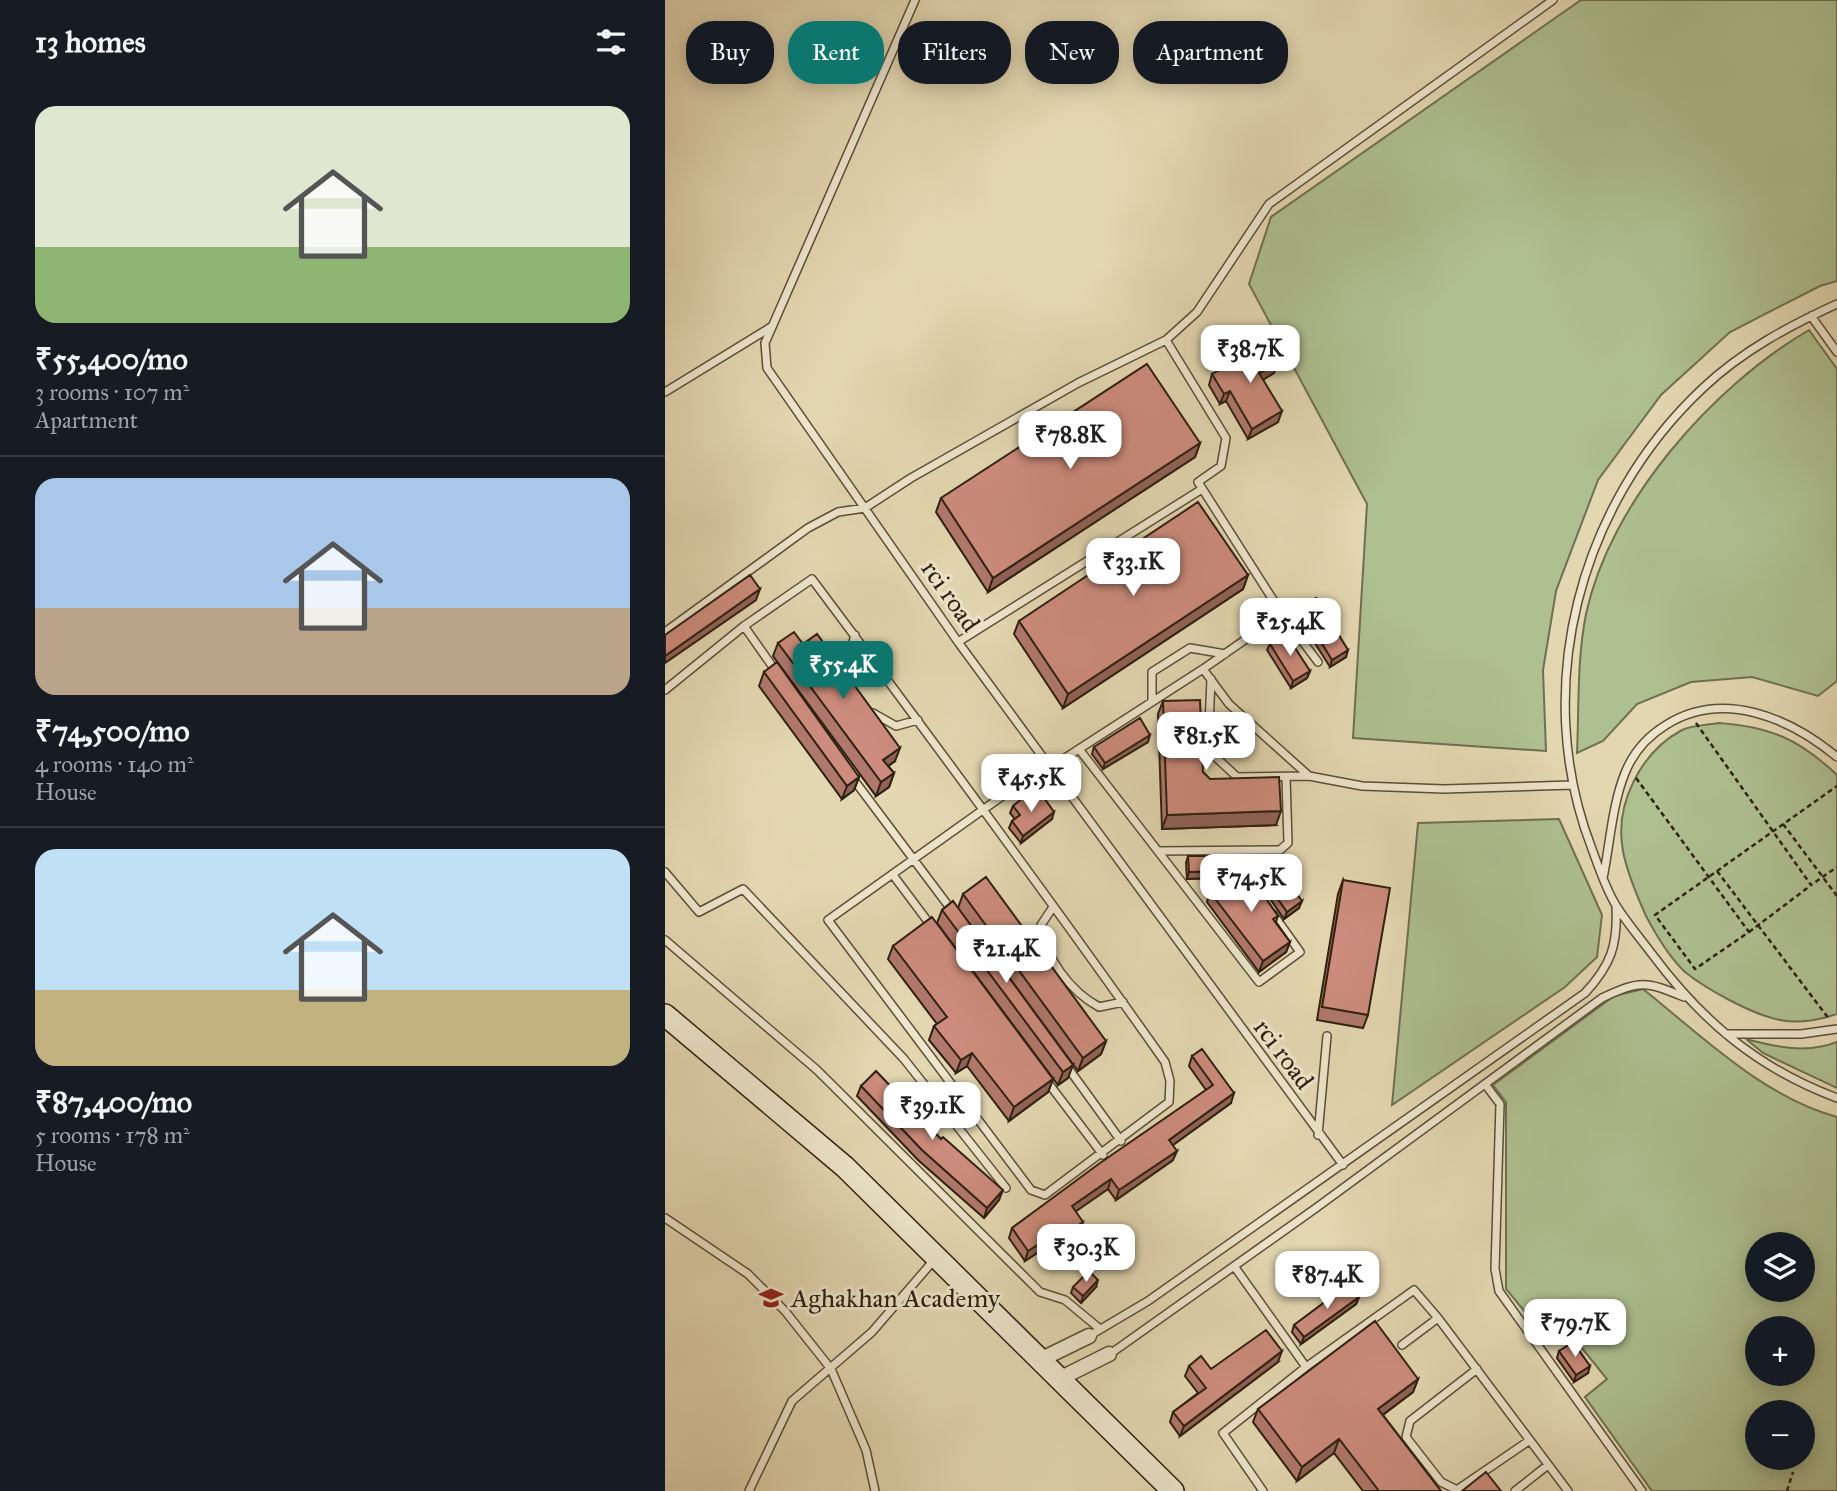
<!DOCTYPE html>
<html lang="en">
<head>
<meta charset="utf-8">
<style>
  body { margin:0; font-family:"IM FELL Great Primer",serif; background:#242831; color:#f1f3f6; height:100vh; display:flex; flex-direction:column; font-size:26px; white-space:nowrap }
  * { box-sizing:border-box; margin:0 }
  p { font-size:23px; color:#9ea1a6 }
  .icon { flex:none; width:38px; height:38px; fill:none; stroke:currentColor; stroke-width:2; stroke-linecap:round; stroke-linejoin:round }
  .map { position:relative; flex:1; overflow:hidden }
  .panel { display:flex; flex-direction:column; background:#171b24; width:665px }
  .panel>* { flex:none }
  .top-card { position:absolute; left:21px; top:21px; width:665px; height:63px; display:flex; gap:14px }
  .tools { position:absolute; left:1080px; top:1232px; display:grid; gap:14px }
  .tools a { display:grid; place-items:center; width:70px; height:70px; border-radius:50%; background:#171b24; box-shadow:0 4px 18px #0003; font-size:35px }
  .price { position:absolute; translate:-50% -60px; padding:0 16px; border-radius:14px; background:#fff; color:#222; font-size:23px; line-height:46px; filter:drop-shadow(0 2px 4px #0008) }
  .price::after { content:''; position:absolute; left:50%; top:42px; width:21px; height:16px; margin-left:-10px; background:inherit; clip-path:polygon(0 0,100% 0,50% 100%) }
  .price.active { background:#0f766e; color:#fff }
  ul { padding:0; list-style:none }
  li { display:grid; align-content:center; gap:14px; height:371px; padding:0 35px }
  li+li { border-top:2px solid #363941 }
  li span { display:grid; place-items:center; height:217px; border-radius:21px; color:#555 }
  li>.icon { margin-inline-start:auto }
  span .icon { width:126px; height:126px; fill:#fffc; stroke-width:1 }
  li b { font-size:30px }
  h2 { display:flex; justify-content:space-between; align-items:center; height:84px; padding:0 35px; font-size:30px }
  .tag { padding:0 24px; border-radius:28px; background:#171b24; box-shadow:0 4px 18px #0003; font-size:24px; line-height:63px }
  .tag.active { background:#0f766e; color:#fff }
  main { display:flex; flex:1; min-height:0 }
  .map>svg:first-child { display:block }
  .green { fill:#aebf90; stroke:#6e7050; stroke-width:2; fill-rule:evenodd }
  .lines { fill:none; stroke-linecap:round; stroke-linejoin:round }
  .lane-casing { stroke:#5b4e38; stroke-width:10 }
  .street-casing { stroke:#5b4e38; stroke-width:17 }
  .secondary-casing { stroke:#2e2010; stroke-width:24 }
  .path { stroke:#2e2010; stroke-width:2.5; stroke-dasharray:5 3.5; stroke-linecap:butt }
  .lane { stroke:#ede5cc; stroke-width:7 }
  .street { stroke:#ede5cc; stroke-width:14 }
  .secondary { stroke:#ede5cc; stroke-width:21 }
  .wall { fill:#b0786c; stroke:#2e2010; stroke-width:2 }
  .shaded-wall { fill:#906258; stroke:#2e2010; stroke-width:2 }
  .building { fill:#cd8c7d; stroke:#2e2010; stroke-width:2 }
  .labels { text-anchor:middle; stroke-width:6; stroke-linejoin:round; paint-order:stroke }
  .street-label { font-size:26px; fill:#2e2010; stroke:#ede5cc }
  .poi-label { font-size:26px; fill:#2e2010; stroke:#ede5cc; text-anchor:start }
</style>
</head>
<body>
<main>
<section class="panel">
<h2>13 homes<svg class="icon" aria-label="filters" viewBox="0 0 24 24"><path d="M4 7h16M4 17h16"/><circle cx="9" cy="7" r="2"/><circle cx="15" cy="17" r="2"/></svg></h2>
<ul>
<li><span style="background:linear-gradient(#dfe7d0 65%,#8fb573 0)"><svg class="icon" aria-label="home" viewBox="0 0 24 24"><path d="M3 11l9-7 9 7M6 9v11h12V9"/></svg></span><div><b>₹55,400/mo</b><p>3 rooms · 107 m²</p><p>Apartment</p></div></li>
<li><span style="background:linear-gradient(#a9c7e8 60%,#b9a48a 0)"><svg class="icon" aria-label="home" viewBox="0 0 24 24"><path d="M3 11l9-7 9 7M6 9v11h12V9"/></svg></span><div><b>₹74,500/mo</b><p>4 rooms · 140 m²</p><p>House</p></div></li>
<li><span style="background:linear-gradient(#bfe0f5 65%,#c2b280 0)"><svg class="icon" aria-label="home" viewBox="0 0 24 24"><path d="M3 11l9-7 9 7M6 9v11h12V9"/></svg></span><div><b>₹87,400/mo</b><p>5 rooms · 178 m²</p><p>House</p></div></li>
</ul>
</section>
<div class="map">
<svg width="1172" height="1491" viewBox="0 0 1172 1491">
  <rect width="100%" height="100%" fill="#e3d7b1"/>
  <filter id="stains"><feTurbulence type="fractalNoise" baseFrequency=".00286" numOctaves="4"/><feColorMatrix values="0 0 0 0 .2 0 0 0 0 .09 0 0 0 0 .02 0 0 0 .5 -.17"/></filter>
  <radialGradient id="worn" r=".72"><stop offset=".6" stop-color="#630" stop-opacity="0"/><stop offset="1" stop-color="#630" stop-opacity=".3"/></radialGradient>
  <!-- green -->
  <path class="green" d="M916,0H1172V281L1155,286L1065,332L996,395L933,480L891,591L878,670L881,751L688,738L702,504L584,284L606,217Z
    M1144,330L1172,369V681L1153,696L1087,677L1026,682L972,704L938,741L912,753C914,707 912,659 921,614C945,502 1048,386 1144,330Z
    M1054,723C1106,727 1134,739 1172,775V1014C1154,1020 1134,1024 1115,1020C1088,1015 1041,989 1020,972C1004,957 991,935 981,916C972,896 962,873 958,851C949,804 976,752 1017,730C1027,725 1043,725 1054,723Z
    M894,819L937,915L932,957L900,987L727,1105L753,823Z
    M978,989C1038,1037 1097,1096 1172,1117V1491H987L920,1397L942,1379L904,1332L885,1342L841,1289V1102L828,1085L949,996ZM1092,1244H1138V1290H1092ZM1092,1328H1138V1374H1092ZM1092,1412H1138V1458H1092Z
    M1081,1039C1111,1047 1142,1054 1172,1042V1088L1098,1053Z"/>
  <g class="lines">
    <!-- lane casing -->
    <g class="lane-casing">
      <path id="lane" d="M250,0L100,343L102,368L293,642L678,1165
        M1172,304C1124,326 1077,351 1038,388C914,504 865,689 927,849C934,868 941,890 952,907C962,923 975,938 987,954C1037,1021 1092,1068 1172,1098
        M1146,316L1172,352
        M501,340L561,438L556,466L533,482L617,614L653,662
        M0,392L106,327
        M79,626L112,673
        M0,632L143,528L173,512L200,508L246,478L413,383L501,340L532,312L604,204L888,0
        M293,642L537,489
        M538,669L617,614
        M546,679L543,750L572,777L644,776
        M184,682L181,666L190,635
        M0,690L79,626L147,579C266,738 385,899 500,1062L505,1081L504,1102L380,1195L366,1190L163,920L381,765
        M487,702V672L525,648L560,654
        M208,713L231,726L253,720
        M385,768L414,749
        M186,776L288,912
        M493,851L615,850L623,843L621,777
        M574,851L572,862L581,876
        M0,872L34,912L78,889L239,1059L341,1188
        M228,875L267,927
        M938,878C945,844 947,805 960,773C968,753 983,736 1001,725C1058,689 1125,718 1172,757
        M388,907L376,925C380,958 405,991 434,1007L458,1002
        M608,914L635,952L594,982L414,749L538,669L564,704L644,776L697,786L779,789L907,785
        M0,940L152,1070L375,1292L400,1300L435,1329
        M1061,1034H1136L1172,1029
        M401,1065L456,1141
        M381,1080L438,1155
        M820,1084L835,1104L830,1269L834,1291L977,1491
        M653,1135L662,1036
        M0,1218L83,1274L120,1311L166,1369L201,1450L210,1491
        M569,1266L641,1367
        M424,1336L483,1301L920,993C946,965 953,945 951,906
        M737,1345L773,1318
        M445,1354L651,1208L937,998C975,980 981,981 1019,997
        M812,1369L745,1421L741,1437L776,1482L792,1490L865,1440
        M84,1491L127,1401L207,1332L269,1260
        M598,1491L558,1433L641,1367L749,1290L773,1318L903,1491
        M850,1491L883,1465"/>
    </g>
    <!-- street casing -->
    <g class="street-casing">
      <path id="street" d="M377,1359L424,1336
        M396,1378L444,1354"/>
    </g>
    <!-- secondary casing -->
    <g class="secondary-casing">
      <path id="secondary" d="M0,1015L180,1167L508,1491"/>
    </g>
    <!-- path -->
    <path class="path" d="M1031,723L1146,885L1172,867
      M971,778L1084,932L1030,969L990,915L1172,786
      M1118,824L1172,896
      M1052,871L1164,1019
      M1084,932L1145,886
      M1122,1491L1128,1472"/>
    <!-- lane -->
    <use href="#lane" class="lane"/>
    <!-- street -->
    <use href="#street" class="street"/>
    <!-- secondary -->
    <use href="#secondary" class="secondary"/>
  </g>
  <!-- wall -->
  <path class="wall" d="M609,373L598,379L613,422L583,439L561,401L555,404L544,385L547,374Z
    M535,443L530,457L323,592L271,512L276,498Z
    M583,575L578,589L398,708L349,634L354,621Z
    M635,608L681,657L665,667L632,615Z
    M113,643L230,761L223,766L229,773L224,787L211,796L108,656Z
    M605,644L645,671L642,678L626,688L602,650Z
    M99,672L194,777L189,790L177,799L94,686Z
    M498,701L538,772L545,779L611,825L497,829L493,714Z
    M483,742L438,769L427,754L429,747Z
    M367,803L387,819L356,843L344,828L347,821L350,819L345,813L348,806Z
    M523,856L549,878L522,879L521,863Z
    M589,865L634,908L619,919L586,871Z
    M678,880L703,1015L698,1028L652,1020L673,894Z
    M545,892L613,916L611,922L625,942L621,952L594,972L542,902Z
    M298,894L441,1041L436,1054L413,1071L293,908Z
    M288,901L403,1078L393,1085L272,923L277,910Z
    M228,946L388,1079L383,1092L344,1121L302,1066L291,1073L264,1040L269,1026L272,1024L223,959Z
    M527,1056L566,1103L508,1145V1160L451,1200L443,1189L411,1211L415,1232L394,1246L390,1241L360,1261L344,1238L347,1228L541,1090L524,1066Z
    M196,1086L334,1200L319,1218L253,1160L192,1096Z
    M408,1287H431L416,1303L406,1293Z
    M694,1297L691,1304L636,1344L627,1332L629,1325Z
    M894,1351L923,1373L909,1382L892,1358Z
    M613,1362L515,1436L505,1422L508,1412L533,1393L520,1376L524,1366L546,1369Z
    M753,1379L748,1392L718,1415L776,1491H698L669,1453L632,1481L588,1422L593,1409Z"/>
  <!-- shaded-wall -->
  <path class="shaded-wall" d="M613,363L609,373L591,384L594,373Z
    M565,391L561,401L555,404L559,394Z
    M617,411L613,422L583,439L587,429Z
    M535,443L530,457L323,592L328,578Z
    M583,575L578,589L398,708L403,694Z
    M95,589L91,600L0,663V656Z
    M683,650L681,657L665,667L667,660Z
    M645,671L642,678L626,688L628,681Z
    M485,735L483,742L438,769L440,763Z
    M235,748L230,761L214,773L218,760Z
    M229,773L224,787L211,796L216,782Z
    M194,777L189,790L177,799L182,786Z
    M616,811L611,825L497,829L502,815Z
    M389,812L387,819L356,843L358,836Z
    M551,871L549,878L522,879L524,872Z
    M637,901L634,908L619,919L622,912Z
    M625,942L621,952L594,972L598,961Z
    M441,1041L436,1054L413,1071L418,1058Z
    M307,1053L302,1066L291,1073L296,1060Z
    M408,1065L403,1078L393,1085L398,1072Z
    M388,1079L383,1092L344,1121L349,1107Z
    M569,1093L566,1103L501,1150L504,1140Z
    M512,1151L508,1160L451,1200L454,1190Z
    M446,1179L443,1189L404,1216L407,1206Z
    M338,1190L334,1200L319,1218L322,1208Z
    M418,1222L415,1232L394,1246L397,1236Z
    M394,1231L390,1241L360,1261L363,1251Z
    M433,1280L431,1287L416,1303L418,1296Z
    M694,1297L691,1304L636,1344L639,1337Z
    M617,1351L613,1362L515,1436L519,1426Z
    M925,1366L923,1373L909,1382L911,1375Z
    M753,1379L748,1392L708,1422L713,1409Z
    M674,1439L669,1453L632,1481L637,1467Z"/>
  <!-- building -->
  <path class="building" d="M601,343L613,363L594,373L617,411L587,429L565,391L559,394L547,374Z
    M482,364L535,443L328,578L276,498Z
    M533,502L583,575L403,694L354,621Z
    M85,575L95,589L0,656V635Z
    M651,598L683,650L667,660L635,608Z
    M129,632L138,644L152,634L235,748L218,760L229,773L216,782L113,643Z
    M621,634L645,671L628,681L605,644Z
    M112,662L194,777L182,786L99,672Z
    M535,700L538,772L545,779L614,777L616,811L502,815L498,701Z
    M475,718L485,735L440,763L429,747Z
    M361,795L367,803L377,795L389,812L358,836L347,821L355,815L348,806Z
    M603,855L637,901L622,912L589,865Z
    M523,856H551V871L524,872Z
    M580,868L613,916L608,919L625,942L598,961L545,892Z
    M321,877L441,1041L418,1058L298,894Z
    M678,880L725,888L703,1015L657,1007Z
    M288,901L408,1065L398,1072L277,910Z
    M267,917L388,1079L349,1107L307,1053L296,1060L269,1026L282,1017L228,946Z
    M537,1049L569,1093L504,1140L512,1151L454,1190L446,1179L407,1206L418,1222L397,1236L394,1231L363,1251L347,1228L435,1163L548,1085L527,1056Z
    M211,1071L276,1139L278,1137L338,1190L322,1208L257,1150L196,1086Z
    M424,1271L433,1280L418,1296L408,1287Z
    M684,1284L694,1297L639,1337L629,1325Z
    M710,1321L753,1379L713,1409L776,1491H714L674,1439L637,1467L593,1409Z
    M601,1330L617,1351L519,1426L508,1412L541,1388L524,1366L536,1356L546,1369Z
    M908,1342L925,1366L911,1375L894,1351Z
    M821,1472L836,1491H797Z"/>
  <!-- icons -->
  <defs>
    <g id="school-bare" transform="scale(1.89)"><path d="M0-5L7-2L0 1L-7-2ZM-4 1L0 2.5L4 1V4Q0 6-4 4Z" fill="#8f2418" stroke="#ede5cc" stroke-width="2.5" paint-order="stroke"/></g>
  </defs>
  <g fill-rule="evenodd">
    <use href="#school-bare" x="106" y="1298"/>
  </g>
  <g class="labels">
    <!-- street labels -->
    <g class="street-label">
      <text transform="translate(286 596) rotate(55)" y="9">rci road</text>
      <text transform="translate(619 1054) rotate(53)" y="9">rci road</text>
    </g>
    <!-- poi labels -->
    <g class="poi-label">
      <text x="126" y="1307">Aghakhan Academy</text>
    </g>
  </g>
  <rect width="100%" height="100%" filter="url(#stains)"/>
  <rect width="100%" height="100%" fill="url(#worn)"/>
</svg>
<div class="tools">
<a><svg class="icon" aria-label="layers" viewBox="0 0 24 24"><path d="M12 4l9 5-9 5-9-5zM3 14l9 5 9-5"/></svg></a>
<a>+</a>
<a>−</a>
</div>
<b class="price" style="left:585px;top:385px">₹38.7K</b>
<b class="price" style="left:405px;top:471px">₹78.8K</b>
<b class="price" style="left:468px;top:598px">₹33.1K</b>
<b class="price" style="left:625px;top:658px">₹25.4K</b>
<b class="price active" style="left:178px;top:701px">₹55.4K</b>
<b class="price" style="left:541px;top:772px">₹81.5K</b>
<b class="price" style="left:366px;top:814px">₹45.5K</b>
<b class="price" style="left:586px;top:914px">₹74.5K</b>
<b class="price" style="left:341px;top:985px">₹21.4K</b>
<b class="price" style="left:267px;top:1142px">₹39.1K</b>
<b class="price" style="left:421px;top:1284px">₹30.3K</b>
<b class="price" style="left:662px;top:1311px">₹87.4K</b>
<b class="price" style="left:910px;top:1359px">₹79.7K</b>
<div class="top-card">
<a class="tag">Buy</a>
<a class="tag active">Rent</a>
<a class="tag">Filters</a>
<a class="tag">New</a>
<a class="tag">Apartment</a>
</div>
</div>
</main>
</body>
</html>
